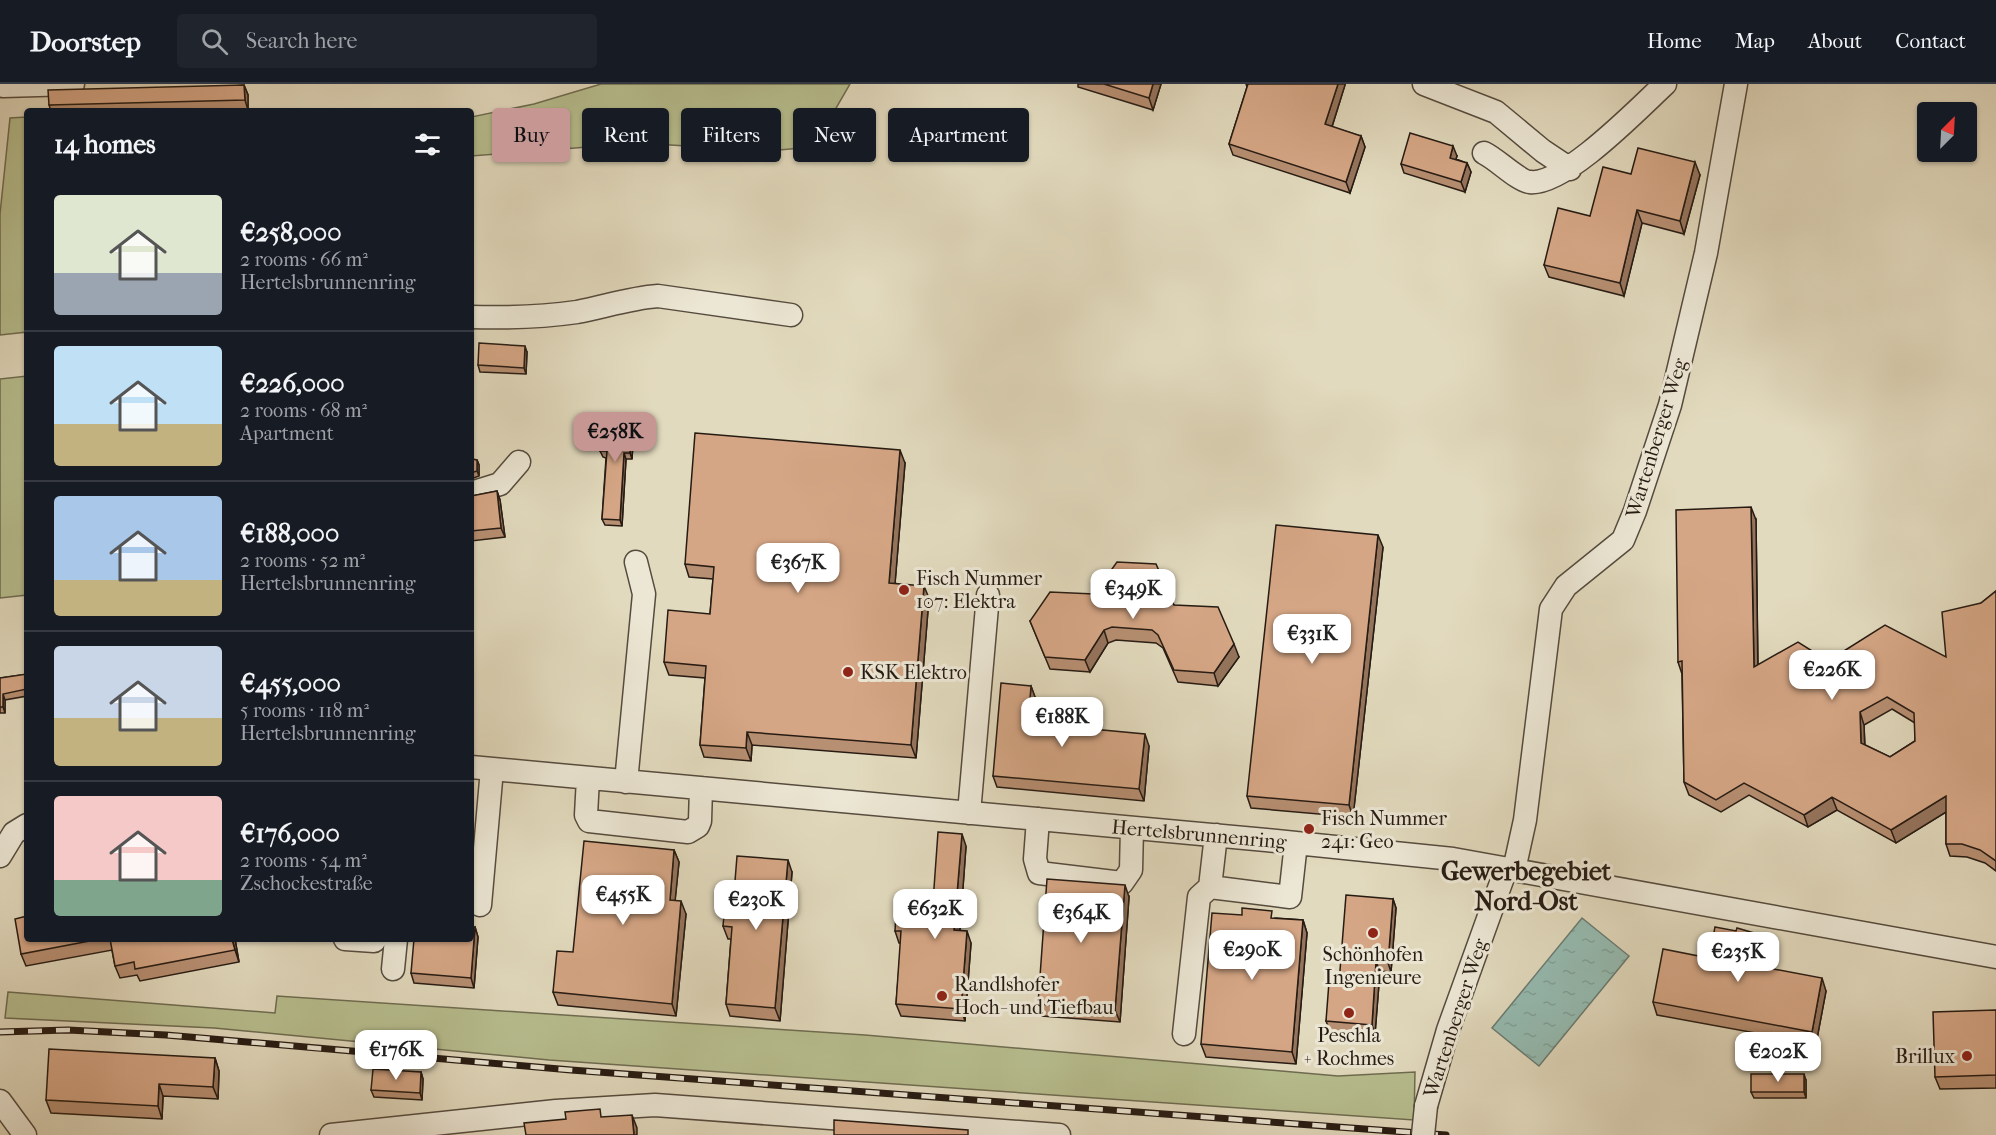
<!DOCTYPE html>
<html lang="en">
<head>
<meta charset="utf-8">
<style>
  body { margin:0; font-family:"IM FELL French Canon",serif; background:#20242c; color:#f1f3f6; height:100vh; display:flex; flex-direction:column; font-size:22px; white-space:nowrap }
  * { box-sizing:border-box; margin:0 }
  p { font-size:20px; color:#9ea1a6 }
  .icon { flex:none; width:33px; height:33px; fill:none; stroke:currentColor; stroke-width:2; stroke-linecap:round; stroke-linejoin:round }
  .map { position:relative; flex:1; overflow:hidden }
  .details { position:absolute; left:24px; top:24px; width:450px; height:834px; display:flex; flex-direction:column; background:#171b24; border-radius:6px; box-shadow:0 2px 4px #0004 }
  .details>* { flex:none }
  .guide { position:absolute; left:492px; top:24px; width:570px; height:54px; display:flex; gap:12px }
  .needle { width:39px; rotate:24deg }
  .controls { position:absolute; left:1917px; top:18px; display:grid; gap:12px }
  .controls a { display:grid; place-items:center; width:60px; height:60px; border-radius:6px; background:#171b24; box-shadow:0 2px 4px #0004; font-size:30px }
  .price { position:absolute; translate:-50% -51px; padding:0 14px; border-radius:12px; background:#fff; color:#222; font-size:20px; line-height:39px; filter:drop-shadow(0 2px 3px #0008) }
  .price::after { content:''; position:absolute; left:50%; top:36px; width:18px; height:14px; margin-left:-9px; background:inherit; clip-path:polygon(0 0,100% 0,50% 100%) }
  .price.selected { background:#c59692; color:#111 }
  ul { padding:0; list-style:none }
  li { display:flex; align-items:center; gap:18px; height:150px; padding:0 30px }
  li+li { border-top:2px solid #363941 }
  li span { display:grid; place-items:center; flex:none; width:168px; height:120px; border-radius:6px; color:#555 }
  li>.icon { margin-inline-start:auto }
  span .icon { width:72px; height:72px; fill:#fffc; stroke-width:1 }
  li b { font-size:26px }
  h2 { display:flex; justify-content:space-between; align-items:center; height:72px; padding:0 30px; font-size:26px }
  .tag { padding:0 21px; border-radius:6px; background:#171b24; box-shadow:0 2px 4px #0004; font-size:21px; line-height:54px }
  .tag.selected { background:#c59692; color:#111 }
  header { display:flex; align-items:center; gap:36px; box-sizing:border-box; height:84px; padding:0 30px; background:#171b24; border-bottom:2px solid #363941 }
  header strong { font-size:28px }
  nav { display:flex; gap:33px; margin-inline-start:auto; font-size:21px }
  .search { width:420px; height:54px; background:#20242c; display:flex; align-items:center; gap:15px; box-sizing:border-box; padding:0 21px; border-radius:6px; color:#9ea1a6; font-size:22px }
  .map>svg:first-child { display:block }
  .grass { fill:#b7be8f; stroke:#6e6c51; stroke-width:1.5 }
  .water { fill:url(#water-ripples); stroke:#697b72; stroke-width:1.5 }
  .lines { fill:none; stroke-linecap:round; stroke-linejoin:round }
  .minor-casing { stroke:#554b3e; stroke-width:25 }
  .minor { stroke:#ece7d5; stroke-width:22 }
  .rail-casing { stroke:#261b13; stroke-width:7 }
  .rail { stroke:#ece7d5; stroke-width:4.5; stroke-dasharray:14; stroke-linecap:butt }
  .minor-bridge-casing { stroke:#554b3e; stroke-width:25; stroke-linecap:butt }
  .minor-bridge { stroke:#ece7d5; stroke-width:22 }
  .wall { fill:#b78f72; stroke:#261b13; stroke-width:1.5; fill-rule:evenodd }
  .shaded-wall { fill:#95745d; stroke:#261b13; stroke-width:1.5 }
  .building { fill:#d5a685; stroke:#261b13; stroke-width:1.5; fill-rule:evenodd }
  .poi-dot { fill:#8f2418; stroke:#ece7d5; stroke-width:2 }
  .labels { text-anchor:middle; stroke-width:6; stroke-linejoin:round; paint-order:stroke }
  .street-label { font-size:20px; fill:#261b13; stroke:#ece7d5 }
  .poi-label { font-size:20px; fill:#261b13; stroke:#ece7d5; text-anchor:start }
  .district-label { font-size:26px; font-weight:bold; fill:#261b13; stroke:#ece7d5 }
</style>
</head>
<body>
<header>
<strong>Doorstep</strong>
<div class="search"><svg class="icon" aria-label="search" viewBox="0 0 24 24"><circle cx="10" cy="10" r="6"/><path d="M15 15l6 6"/></svg>Search here</div>
<nav><a>Home</a><a>Map</a><a>About</a><a>Contact</a></nav>
</header>
<div class="map">
<svg width="1996" height="1051" viewBox="0 0 1996 1051">
  <defs>
    <pattern id="water-ripples" width="26" height="14" patternUnits="userSpaceOnUse" patternTransform="scale(1.5)"><rect width="26" height="14" fill="#95bbb1"/><path d="M2 4q2-2 4 0t4 0M15 11q2-2 4 0t4 0" fill="none" stroke="#80a097"/></pattern>
  </defs>
  <rect width="100%" height="100%" fill="#e2dabe"/>
  <filter id="stains"><feTurbulence type="fractalNoise" baseFrequency=".00333" numOctaves="4"/><feColorMatrix values="0 0 0 0 .2 0 0 0 0 .09 0 0 0 0 .02 0 0 0 .5 -.17"/></filter>
  <radialGradient id="worn" r=".72"><stop offset=".6" stop-color="#630" stop-opacity="0"/><stop offset="1" stop-color="#630" stop-opacity=".3"/></radialGradient>
  <!-- grass -->
  <path class="grass" d="M601,0H850L832,31L827,62L766,67L639,59L471,72V33L534,20Z
    M27,33V248L0,251V130L10,34Z
    M27,292V511L0,514V295Z
    M8,908L275,929L277,912L865,951L1338,992L1415,988L1414,1036L549,976L214,944L5,934Z"/>
  <!-- water -->
  <path class="water" d="M1582,834L1629,872L1539,982L1492,944Z"/>
  <g class="lines">
    <!-- minor casing -->
    <g class="minor-casing">
      <path id="minor" d="M1424,0L1496,28L1543,67L1570,85
        M3,2L73,0
        M1484,69C1497,75 1518,97 1530,98C1564,102 1639,24 1665,0
        M471,233C506,234 542,233 577,228C604,223 630,214 658,212L791,231
        M471,409L500,400L519,378
        M471,683L1266,756L1453,775L1996,873
        M588,694L586,731L589,737L688,748L698,742L700,737L701,704
        M626,698L644,510L636,478
        M969,729L988,511
        M1038,735L1035,775L1039,789L1122,799L1131,786L1132,744
        M0,772L14,749L27,741
        M1514,786L1525,736L1551,525L1566,502L1623,456L1635,427L1670,321L1706,169L1736,0
        M1210,803L1290,813L1296,759
        M480,821L492,685
        M345,855L374,857
        M393,885L396,855
        M1184,950L1199,813L1210,803L1216,751
        M0,1017L25,1051
        M1426,1022L1448,946L1506,785
        M331,1051L556,1027L655,1021L1059,1051"/>
    </g>
    <!-- minor -->
    <use href="#minor" class="minor"/>
    <!-- rail casing -->
    <g class="rail-casing">
      <path id="rail" d="M0,948L68,946L166,951L571,986L1446,1051"/>
    </g>
    <!-- rail -->
    <use href="#rail" class="rail"/>
    <!-- minor-bridge casing -->
    <g class="minor-bridge-casing">
      <path id="minor-bridge" d="M1423,1051L1426,1022"/>
    </g>
    <!-- minor-bridge -->
    <use href="#minor-bridge" class="minor-bridge"/>
  </g>
  <!-- wall -->
  <path class="wall" d="M1078,0H1161L1153,26L1078,3Z
    M1246,0H1345V1L1332,43L1361,52L1365,63L1350,109L1233,71L1229,60L1247,3Z
    M244,1L248,11V26L201,27H51L49,21Z
    M1457,72L1456,75L1467,79L1471,88L1465,108L1404,89L1401,80Z
    M1631,90L1700,91L1684,150L1642,139L1624,212L1549,193L1544,181Z
    M527,268L526,290L480,288L478,281Z
    M632,336L634,343L632,375H626L622,442L605,441L602,435L606,374L603,373L600,367Z
    M471,375L477,376L479,381V392L471,395Z
    M905,379L895,499L929,514L916,674L752,661L751,677L704,673L700,661L705,594L669,591L664,578L710,530L713,495L689,493L685,480Z
    M497,407L500,416L505,453L471,457V412Z
    M1756,436L1758,580L1828,577L1946,573L1981,519L1996,507V787L1985,779L1967,773L1950,772L1946,760V728L1896,759L1837,726L1808,743L1749,711L1721,728L1689,711L1684,698L1682,590L1678,578ZM1892,625L1915,639V657L1890,673L1865,661L1864,641Z
    M1383,463L1353,733L1251,724L1247,712Z
    M1174,521L1239,573L1218,602L1178,598L1163,564L1156,559L1116,556L1108,559L1090,588L1050,585L1030,537Z
    M27,590V612L5,616V629H0V594Z
    M1031,602L1035,613L1033,640L1149,662L1144,717L997,703L993,692Z
    M966,762L960,846L971,859L965,937L901,932L896,920L901,859H899L895,847L932,832Z
    M674,766L679,778L675,816L686,830L676,932L558,921L553,908L573,868Z
    M792,788L780,937L730,932L726,920L731,855H728L723,842L733,822Z
    M1129,813L1120,938L1042,932L1038,920Z
    M1393,815L1396,824L1391,888L1380,887L1375,950L1330,947L1326,937L1339,899Z
    M1275,834L1303,836L1307,849L1296,980L1206,973L1201,960Z
    M475,843L478,853L474,904L414,899L411,889Z
    M27,855H235L239,878L140,897L137,891L120,894L115,882L112,866L26,882L21,870Z
    M1773,865L1769,884L1826,907L1816,960L1657,931L1653,918L1709,874Z
    M1996,926V1004L1940,1005L1935,993Z
    M215,974L219,987L218,1015L163,1012L162,1035L51,1029L46,1016Z
    M421,988L423,995L422,1016L374,1013L371,1006Z
    M1806,996V1014H1754L1751,1008Z"/>
  <!-- shaded-wall -->
  <path class="shaded-wall" d="M1153,0H1161L1153,26L1149,14Z
    M1338,0H1345V1L1329,52L1325,40Z
    M244,1L248,11V26L245,16Z
    M1361,52L1365,63L1350,109L1346,98Z
    M1453,62L1457,72L1453,83L1450,74Z
    M1695,78L1700,91L1684,150L1680,137Z
    M1467,79L1471,88L1465,108L1461,98Z
    M1637,126L1642,139L1624,212L1620,199Z
    M525,262L527,268L526,290L524,284Z
    M632,336L634,343L632,375L630,369Z
    M900,366L905,379L894,512L889,499Z
    M624,369L626,375L622,442L620,436Z
    M477,376L479,381V392L477,387Z
    M497,407L500,416L505,453L501,444Z
    M1751,423L1756,436L1758,595L1754,583Z
    M1378,451L1383,463L1353,733L1349,721Z
    M924,502L929,514L916,674L911,661Z
    M1104,546L1108,559L1090,588L1085,576Z
    M1234,560L1239,573L1218,602L1214,589Z
    M1031,602L1035,613L1032,651L1028,639Z
    M3,610L5,616V629L3,623Z
    M1860,628L1864,641L1865,671L1861,659Z
    M747,648L752,661L751,677L746,664Z
    M1145,650L1149,662L1144,717L1139,705Z
    M1946,712L1951,725L1896,759L1891,746Z
    M1832,713L1837,726L1808,743L1804,731Z
    M472,743L473,747L471,769V753Z
    M962,750L966,762L959,858L954,846Z
    M674,766L679,778L674,828L670,816Z
    M788,776L792,788L780,937L775,924Z
    M1125,801L1129,813L1120,938L1115,926Z
    M1393,815L1396,824L1391,888L1388,879Z
    M681,817L686,830L676,932L672,920Z
    M1303,836L1307,849L1296,980L1292,968Z
    M475,843L478,853L474,904L471,894Z
    M967,847L971,859L965,937L961,925Z
    M1768,853L1773,865L1767,896L1763,883Z
    M232,855H235L239,878L235,866Z
    M1376,878L1380,887L1375,950L1372,941Z
    M1822,894L1826,907L1816,960L1812,948Z
    M215,974L219,987L218,1015L213,1003Z
    M421,988L423,995L422,1016L420,1009Z
    M1804,990L1806,996V1014L1804,1008Z
    M159,1000L163,1012L162,1035L158,1022Z
    M632,1031L637,1044V1051H634Z"/>
  <!-- building -->
  <path class="building" d="M1104,0H1153L1149,14Z
    M1248,0H1338L1325,40L1361,52L1346,98L1229,60Z
    M244,1L245,16L49,21L48,6Z
    M1410,49L1453,62L1450,74L1467,79L1461,98L1401,80Z
    M1638,64L1695,78L1680,137L1637,126L1620,199L1544,181L1558,124L1590,132L1603,83L1631,90Z
    M479,259L525,262L524,284L478,281Z
    M602,334L632,336L630,369H624L620,436L602,435L607,367H600Z
    M695,349L900,366L889,499L924,502L911,661L747,648L746,664L700,661L706,582L664,578L668,526L710,530L714,483L685,480Z
    M471,375L477,376V387L471,389Z
    M497,407L501,444L471,447V412Z
    M1751,423L1754,583L1798,558L1828,577L1885,541L1946,573L1942,528L1981,519L1996,507V777L1980,766L1962,760H1946V712L1891,746L1832,713L1804,731L1744,699L1716,716L1684,698L1682,577L1678,578L1676,426ZM1887,613L1914,629L1915,657L1890,673L1861,659L1860,628Z
    M1276,441L1378,451L1349,721L1247,712Z
    M1117,478L1156,480L1174,521L1218,523L1234,560L1214,589L1174,586L1158,551L1152,546L1112,543L1104,546L1085,576L1045,573L1030,537L1050,508L1094,510Z
    M27,590V605L3,610V623H0V594Z
    M1001,599L1031,602L1028,639L1145,650L1139,705L993,692Z
    M938,748L962,750L954,846L967,847L961,925L896,920L901,847H895L896,829L932,832Z
    M584,757L674,766L670,816L681,817L672,920L553,908L557,867L573,868Z
    M737,772L788,776L775,924L726,920L732,843L723,842L725,821L733,822Z
    M1047,795L1125,801L1115,926L1038,920Z
    M1346,811L1393,815L1388,879L1376,878L1372,941L1326,937L1329,898L1339,899Z
    M1242,824L1272,827L1271,834L1303,836L1292,968L1201,960L1212,829L1242,831Z
    M27,832V855H100L21,870L15,835Z
    M471,843H475L471,894L411,889L414,855H471Z
    M1715,843L1736,847L1737,844L1768,853L1763,883L1822,894L1812,948L1653,918L1663,865L1709,874Z
    M110,855H232L235,866L135,885L134,878L115,882Z
    M1996,926V991L1935,993L1933,928Z
    M49,965L215,974L213,1003L159,1000L158,1022L46,1016Z
    M373,985L421,988L420,1009L371,1006Z
    M1751,990H1804V1008H1751Z
    M600,1025L601,1033L632,1031L634,1051H526L524,1039L566,1035L565,1028Z
    M834,1036L968,1046V1051H834Z"/>
  <!-- markers -->
  <g class="poi-dot">
    <circle cx="904" cy="506" r="6"/>
    <circle cx="848" cy="588" r="6"/>
    <circle cx="1309" cy="745" r="6"/>
    <circle cx="1373" cy="849" r="6"/>
    <circle cx="942" cy="912" r="6"/>
    <circle cx="1349" cy="929" r="6"/>
    <circle cx="1967" cy="972" r="6"/>
  </g>
  <g class="labels">
    <!-- street labels -->
    <g class="street-label">
      <text transform="translate(1656 354) rotate(-73)" y="7">Wartenberger Weg</text>
      <text transform="translate(1199 750) rotate(5)" y="7">Hertelsbrunnenring</text>
      <text transform="translate(1455 934) rotate(-72)" y="7">Wartenberger Weg</text>
    </g>
    <!-- poi labels -->
    <g class="poi-label">
      <text x="916" y="501">Fisch Nummer<tspan x="916" dy="23">107: Elektra</tspan></text>
      <text x="860" y="595">KSK Elektro</text>
      <text x="1321" y="741">Fisch Nummer<tspan x="1321" dy="23">241: Geo</tspan></text>
      <text x="1373" y="877" text-anchor="middle">Schönhofen<tspan x="1373" dy="23">Ingenieure</tspan></text>
      <text x="954" y="907">Randlshofer<tspan x="954" dy="23">Hoch- und Tiefbau</tspan></text>
      <text x="1349" y="958" text-anchor="middle">Peschla<tspan x="1349" dy="23">+ Rochmes</tspan></text>
      <text x="1955" y="979" text-anchor="end">Brillux</text>
    </g>
    <!-- district labels -->
    <g class="district-label">
      <text x="1526" y="796">Gewerbegebiet<tspan x="1526" dy="30">Nord-Ost</tspan></text>
    </g>
  </g>
  <rect width="100%" height="100%" filter="url(#stains)"/>
  <rect width="100%" height="100%" fill="url(#worn)"/>
</svg>
<div class="controls">
<a><svg class="needle" viewBox="-14 -14 28 28"><path d="M0-13l5 13h-10z" fill="#e53935"/><path d="M0 13l5-13h-10z" fill="#9ea1a6"/></svg></a>
</div>
<b class="price selected" style="left:615px;top:379px">€258K</b>
<b class="price" style="left:798px;top:510px">€367K</b>
<b class="price" style="left:1133px;top:536px">€349K</b>
<b class="price" style="left:1312px;top:581px">€331K</b>
<b class="price" style="left:1832px;top:617px">€226K</b>
<b class="price" style="left:1062px;top:664px">€188K</b>
<b class="price" style="left:623px;top:842px">€455K</b>
<b class="price" style="left:756px;top:847px">€230K</b>
<b class="price" style="left:935px;top:856px">€632K</b>
<b class="price" style="left:1081px;top:860px">€364K</b>
<b class="price" style="left:1252px;top:897px">€290K</b>
<b class="price" style="left:1738px;top:899px">€235K</b>
<b class="price" style="left:396px;top:997px">€176K</b>
<b class="price" style="left:1778px;top:999px">€202K</b>
<div class="guide">
<a class="tag selected">Buy</a>
<a class="tag">Rent</a>
<a class="tag">Filters</a>
<a class="tag">New</a>
<a class="tag">Apartment</a>
</div>
<section class="details">
<h2>14 homes<svg class="icon" aria-label="filters" viewBox="0 0 24 24"><path d="M4 7h16M4 17h16"/><circle cx="9" cy="7" r="2"/><circle cx="15" cy="17" r="2"/></svg></h2>
<ul>
<li><span style="background:linear-gradient(#dfe7d0 65%,#9aa5b1 0)"><svg class="icon" aria-label="home" viewBox="0 0 24 24"><path d="M3 11l9-7 9 7M6 9v11h12V9"/></svg></span><div><b>€258,000</b><p>2 rooms · 66 m²</p><p>Hertelsbrunnenring</p></div></li>
<li><span style="background:linear-gradient(#bfe0f5 65%,#c2b280 0)"><svg class="icon" aria-label="home" viewBox="0 0 24 24"><path d="M3 11l9-7 9 7M6 9v11h12V9"/></svg></span><div><b>€226,000</b><p>2 rooms · 68 m²</p><p>Apartment</p></div></li>
<li><span style="background:linear-gradient(#a9c7e8 70%,#c2b280 0)"><svg class="icon" aria-label="home" viewBox="0 0 24 24"><path d="M3 11l9-7 9 7M6 9v11h12V9"/></svg></span><div><b>€188,000</b><p>2 rooms · 52 m²</p><p>Hertelsbrunnenring</p></div></li>
<li><span style="background:linear-gradient(#c9d6e8 60%,#c2b280 0)"><svg class="icon" aria-label="home" viewBox="0 0 24 24"><path d="M3 11l9-7 9 7M6 9v11h12V9"/></svg></span><div><b>€455,000</b><p>5 rooms · 118 m²</p><p>Hertelsbrunnenring</p></div></li>
<li><span style="background:linear-gradient(#f6c9c9 70%,#7fa58c 0)"><svg class="icon" aria-label="home" viewBox="0 0 24 24"><path d="M3 11l9-7 9 7M6 9v11h12V9"/></svg></span><div><b>€176,000</b><p>2 rooms · 54 m²</p><p>Zschockestraße</p></div></li>
</ul>
</section>
</div>
</body>
</html>
